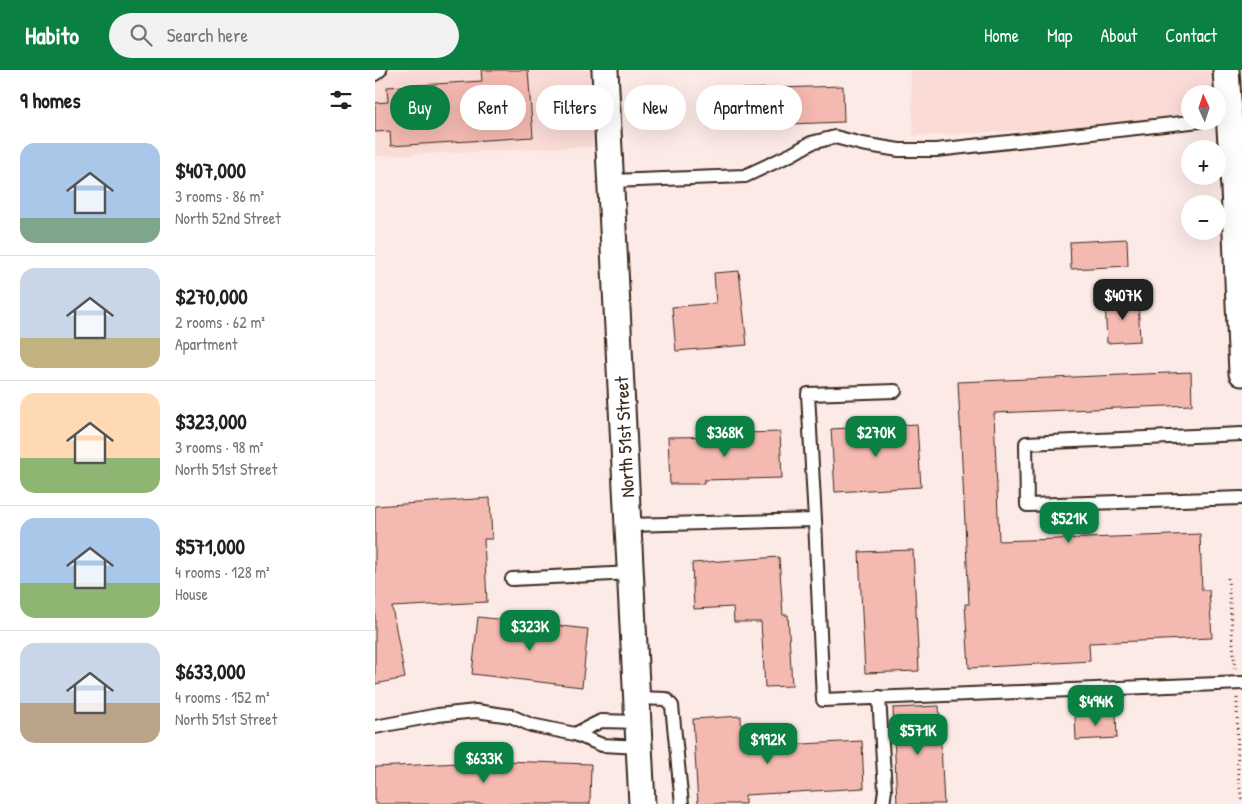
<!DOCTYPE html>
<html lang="en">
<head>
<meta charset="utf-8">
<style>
  body { margin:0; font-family:"Patrick Hand",sans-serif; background:#f2f2f2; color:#202124; height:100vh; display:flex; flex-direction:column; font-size:19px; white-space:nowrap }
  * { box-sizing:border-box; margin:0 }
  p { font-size:16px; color:#757577 }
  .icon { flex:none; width:28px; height:28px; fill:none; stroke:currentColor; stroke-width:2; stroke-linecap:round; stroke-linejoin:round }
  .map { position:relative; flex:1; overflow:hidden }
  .panel { display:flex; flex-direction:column; background:#fff; width:375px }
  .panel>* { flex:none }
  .hud { position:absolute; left:15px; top:15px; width:475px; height:45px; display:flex; gap:10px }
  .needle { width:32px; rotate:357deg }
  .buttons { position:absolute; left:806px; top:15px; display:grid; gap:10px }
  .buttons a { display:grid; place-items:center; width:45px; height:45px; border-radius:50%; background:#fff; box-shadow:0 5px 20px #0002; font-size:25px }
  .price { position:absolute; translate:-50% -42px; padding:0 11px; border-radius:10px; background:#0b8043; color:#fff; font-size:16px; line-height:32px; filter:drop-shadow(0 1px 2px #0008) }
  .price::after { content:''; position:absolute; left:50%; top:30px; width:15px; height:11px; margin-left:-8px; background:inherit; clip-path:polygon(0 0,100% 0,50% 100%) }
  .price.on { background:#222; color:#fff }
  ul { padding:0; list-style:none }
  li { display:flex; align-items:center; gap:15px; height:125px; padding:0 20px }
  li+li { border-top:1px solid #e0e0e0 }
  li span { display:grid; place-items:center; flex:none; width:140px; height:100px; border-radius:15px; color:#555 }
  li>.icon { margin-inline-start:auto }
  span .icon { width:60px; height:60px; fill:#fffc; stroke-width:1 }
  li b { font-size:21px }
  h2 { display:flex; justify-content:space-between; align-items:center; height:60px; padding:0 20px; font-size:21px }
  .pill { padding:0 18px; border-radius:22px; background:#fff; box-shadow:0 5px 20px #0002; font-size:18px; line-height:45px }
  .pill.on { background:#0b8043; color:#fff }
  header { display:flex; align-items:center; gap:30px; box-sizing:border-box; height:70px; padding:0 25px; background:#0b8043; color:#fff }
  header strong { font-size:24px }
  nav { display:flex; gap:28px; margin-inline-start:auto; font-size:18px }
  .search { width:350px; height:45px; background:#f2f2f2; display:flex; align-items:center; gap:12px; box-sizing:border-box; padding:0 18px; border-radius:28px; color:#757577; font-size:19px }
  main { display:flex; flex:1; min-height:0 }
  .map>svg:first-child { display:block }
  .built { fill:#fadbd6; fill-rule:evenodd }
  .building { fill:#f4b9b0; stroke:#3b2a1e }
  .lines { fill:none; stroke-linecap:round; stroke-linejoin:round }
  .service-casing { stroke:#3b2a1e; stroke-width:16 }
  .minor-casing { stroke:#3b2a1e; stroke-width:29 }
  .path { stroke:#3b2a1e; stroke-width:3; stroke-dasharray:1 4; stroke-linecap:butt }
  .service { stroke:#fff; stroke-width:12 }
  .minor { stroke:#fff; stroke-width:25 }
  .labels { text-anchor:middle; stroke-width:4.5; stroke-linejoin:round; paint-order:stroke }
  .street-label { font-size:19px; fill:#3b2a1e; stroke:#fff }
</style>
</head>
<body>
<header>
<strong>Habito</strong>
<div class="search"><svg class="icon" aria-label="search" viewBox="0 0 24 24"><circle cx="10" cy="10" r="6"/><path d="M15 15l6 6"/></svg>Search here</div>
<nav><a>Home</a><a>Map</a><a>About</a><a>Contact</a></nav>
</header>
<main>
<section class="panel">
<h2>9 homes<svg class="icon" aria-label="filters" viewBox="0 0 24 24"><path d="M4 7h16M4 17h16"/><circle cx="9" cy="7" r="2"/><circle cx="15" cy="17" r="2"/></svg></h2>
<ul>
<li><span style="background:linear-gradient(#a9c7e8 75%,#7fa58c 0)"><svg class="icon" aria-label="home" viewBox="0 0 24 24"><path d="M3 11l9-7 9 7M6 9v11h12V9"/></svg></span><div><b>$407,000</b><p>3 rooms · 86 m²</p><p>North 52nd Street</p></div></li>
<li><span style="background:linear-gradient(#c9d6e8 70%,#c2b280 0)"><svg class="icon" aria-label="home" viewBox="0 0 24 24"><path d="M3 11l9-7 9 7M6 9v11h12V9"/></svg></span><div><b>$270,000</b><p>2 rooms · 62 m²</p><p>Apartment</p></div></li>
<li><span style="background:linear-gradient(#ffd9b3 65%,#8fb573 0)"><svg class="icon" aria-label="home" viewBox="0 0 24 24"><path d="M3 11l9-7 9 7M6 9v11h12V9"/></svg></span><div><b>$323,000</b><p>3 rooms · 98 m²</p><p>North 51st Street</p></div></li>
<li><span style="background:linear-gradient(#a9c7e8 65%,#8fb573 0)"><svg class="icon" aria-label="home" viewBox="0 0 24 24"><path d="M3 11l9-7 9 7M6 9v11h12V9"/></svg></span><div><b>$571,000</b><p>4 rooms · 128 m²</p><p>House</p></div></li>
<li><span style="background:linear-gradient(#c9d6e8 60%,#b9a48a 0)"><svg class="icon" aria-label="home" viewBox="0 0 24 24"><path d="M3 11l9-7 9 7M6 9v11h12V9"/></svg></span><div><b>$633,000</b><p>4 rooms · 152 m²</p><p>North 51st Street</p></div></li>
</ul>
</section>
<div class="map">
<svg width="867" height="734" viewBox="0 0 867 734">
  <rect width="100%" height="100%" fill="#fceae7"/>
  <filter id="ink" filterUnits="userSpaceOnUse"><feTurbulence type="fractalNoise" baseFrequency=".02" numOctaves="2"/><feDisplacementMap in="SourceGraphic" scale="10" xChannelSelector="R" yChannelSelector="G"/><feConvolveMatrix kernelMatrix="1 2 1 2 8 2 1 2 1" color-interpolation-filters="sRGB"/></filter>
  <g filter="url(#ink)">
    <!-- built -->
    <path class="built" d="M0,0H220L223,76L0,86Z
      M535,0H867V101L864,50L539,66ZM815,24H842V51H815Z"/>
    <!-- building -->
    <path class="building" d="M106,0H153L158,67L16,76L15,61L0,62V33L13,32L12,17L107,11Z
      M468,16L469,52L333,57V20Z
      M752,169L753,196L696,199L695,172Z
      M364,201L372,275L301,281L297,237L341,233L339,203Z
      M763,229L765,271L732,273L730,231Z
      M816,302L817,335L619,343L624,471L825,464L827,520H834L837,568L714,573L715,591L594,598L590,534H594L583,312Z
      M542,354L546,417L460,422L456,359Z
      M405,362L407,408L329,410V414H295L293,367L370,366V363Z
      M115,428L117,469H109L112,532L17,537L30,608L0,614V436Z
      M538,480L544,601L490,603L484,482Z
      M404,487L408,545H413L417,616L390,617L386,552H359L358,537L319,539L317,493Z
      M103,547L213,559L207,617L97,604Z
      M564,636L569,734H522L518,638Z
      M741,644L742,668L701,670L700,646Z
      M366,646L367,677L487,671L489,718L370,725V734H323L318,649Z
      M127,691L216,694L215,734H0V697Z"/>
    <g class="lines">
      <!-- service casing -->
      <g class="service-casing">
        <path id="service" d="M0,4L5,0
          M236,111L370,106L417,84L436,73L460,67L487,74L524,80H561L825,51
          M867,364L651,373L652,435L867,428
          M440,450L433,324L520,321
          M254,455L440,450L448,630L867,613
          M137,509L257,503
          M504,627L510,720L508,734
          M263,628L291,629L297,636L307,734
          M0,657L63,645L101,641L136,646L156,655L200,664L227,675L265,677
          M200,664L226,651L264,652"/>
      </g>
      <!-- minor casing -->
      <g class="minor-casing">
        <path id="minor" d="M230,0L267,734
          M851,0L859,118L867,303"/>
      </g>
      <!-- path -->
      <path class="path" d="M853,508L860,599
        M862,628L863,705L867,732"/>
      <!-- service -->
      <use href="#service" class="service"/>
      <!-- minor -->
      <use href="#minor" class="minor"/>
    </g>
  </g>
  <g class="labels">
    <!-- street labels -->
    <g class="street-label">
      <text transform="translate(249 367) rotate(-93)" y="7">North 51st Street</text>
    </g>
  </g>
</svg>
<div class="buttons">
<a><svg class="needle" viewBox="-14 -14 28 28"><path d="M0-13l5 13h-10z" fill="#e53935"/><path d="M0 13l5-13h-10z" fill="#757577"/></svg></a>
<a>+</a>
<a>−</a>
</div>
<b class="price on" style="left:748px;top:251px">$407K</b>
<b class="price" style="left:350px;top:388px">$368K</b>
<b class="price" style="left:501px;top:388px">$270K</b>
<b class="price" style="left:694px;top:474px">$521K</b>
<b class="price" style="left:155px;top:582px">$323K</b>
<b class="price" style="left:721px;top:657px">$494K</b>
<b class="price" style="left:543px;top:686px">$571K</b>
<b class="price" style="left:393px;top:695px">$192K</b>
<b class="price" style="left:109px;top:714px">$633K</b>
<div class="hud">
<a class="pill on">Buy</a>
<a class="pill">Rent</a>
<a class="pill">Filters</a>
<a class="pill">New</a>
<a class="pill">Apartment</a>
</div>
</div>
</main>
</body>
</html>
